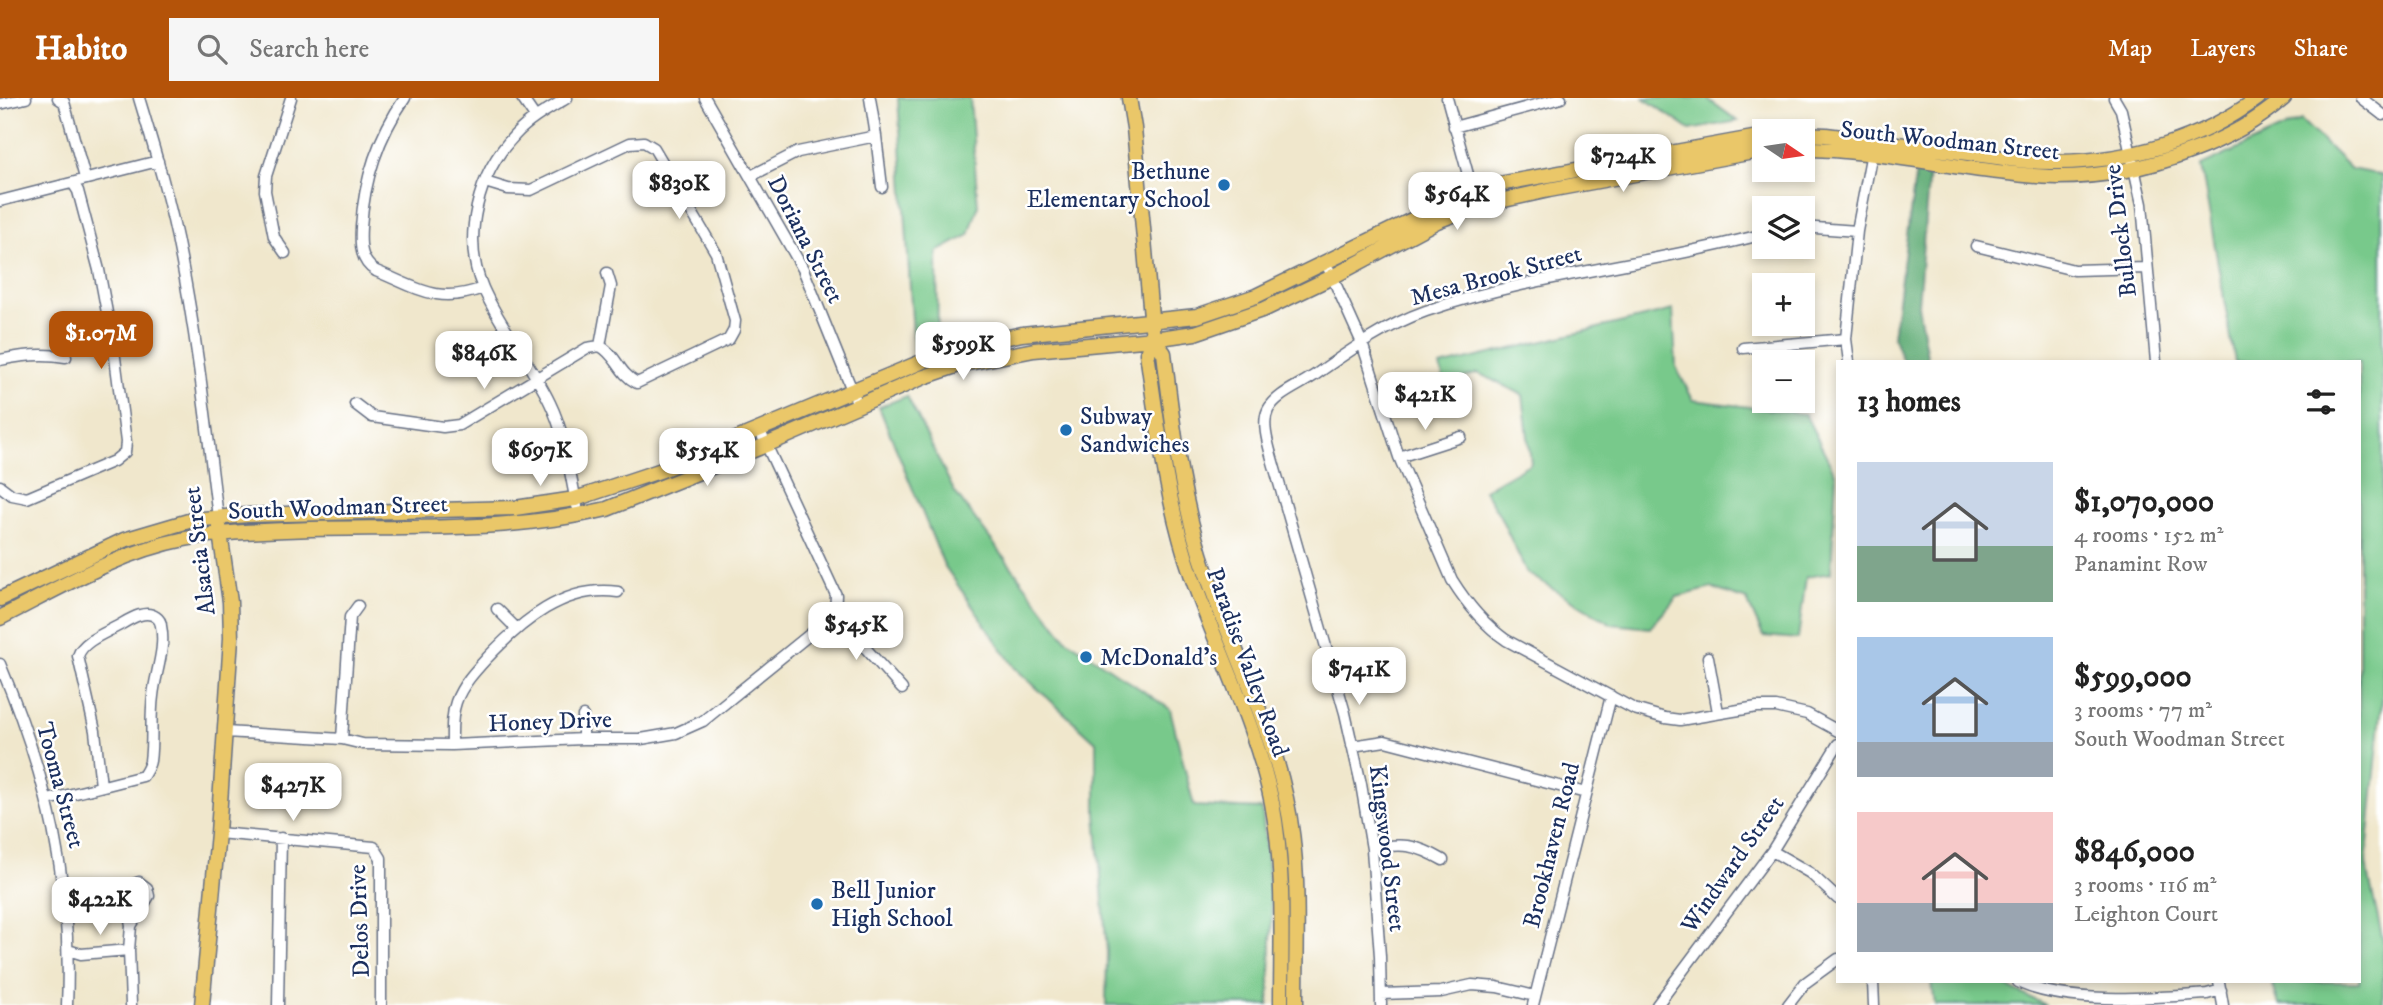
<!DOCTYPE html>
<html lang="en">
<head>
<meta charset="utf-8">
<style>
  body { margin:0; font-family:"IM FELL DW Pica",serif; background:#f6f6f6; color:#222; height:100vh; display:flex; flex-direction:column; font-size:26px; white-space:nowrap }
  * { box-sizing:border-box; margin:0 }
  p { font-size:23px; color:#767676 }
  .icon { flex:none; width:38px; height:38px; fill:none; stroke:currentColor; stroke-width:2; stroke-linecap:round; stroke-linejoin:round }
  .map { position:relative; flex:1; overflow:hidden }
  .details { position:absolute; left:1836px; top:262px; width:525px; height:623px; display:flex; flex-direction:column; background:#fff; border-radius:0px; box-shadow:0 4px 10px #0003 }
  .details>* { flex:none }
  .needle { width:46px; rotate:103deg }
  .fabs { position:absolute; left:1752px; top:21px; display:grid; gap:14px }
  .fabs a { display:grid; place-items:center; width:63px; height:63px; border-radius:0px; background:#fff; box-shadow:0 4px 10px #0003; font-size:35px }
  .price { position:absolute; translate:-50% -60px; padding:0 16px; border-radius:14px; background:#fff; color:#222; font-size:23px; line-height:46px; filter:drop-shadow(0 2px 4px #0008) }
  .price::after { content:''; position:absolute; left:50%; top:42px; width:21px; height:16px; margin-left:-10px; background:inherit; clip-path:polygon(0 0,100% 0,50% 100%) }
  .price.on { background:#b45309; color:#fff }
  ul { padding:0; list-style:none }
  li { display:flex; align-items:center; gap:21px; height:175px; padding:0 21px }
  li span { display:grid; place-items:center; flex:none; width:196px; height:140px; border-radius:0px; color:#555 }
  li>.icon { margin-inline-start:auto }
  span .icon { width:84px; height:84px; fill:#fffc; stroke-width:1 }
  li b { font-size:30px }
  h2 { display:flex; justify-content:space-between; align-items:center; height:84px; padding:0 21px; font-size:30px }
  header { display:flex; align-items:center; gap:42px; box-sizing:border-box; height:98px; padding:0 35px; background:#b45309; color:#fff }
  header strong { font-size:33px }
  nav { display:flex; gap:38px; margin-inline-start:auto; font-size:24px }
  .search { width:490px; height:63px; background:#f6f6f6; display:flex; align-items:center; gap:18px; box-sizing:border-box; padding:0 24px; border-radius:0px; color:#767676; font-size:26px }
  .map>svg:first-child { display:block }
  .green { fill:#78c98b; stroke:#4a7c74; stroke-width:2 }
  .forest { fill:#62ad77; stroke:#3e6e6a; stroke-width:2 }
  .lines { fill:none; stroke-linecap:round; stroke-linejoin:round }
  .minor-casing { stroke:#666f84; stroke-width:13 }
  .major-casing { stroke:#666f84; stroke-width:17 }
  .minor { stroke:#fff; stroke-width:10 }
  .major { stroke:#eac769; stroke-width:14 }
  .poi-dot { fill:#1f6fb2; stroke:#fff; stroke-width:2.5 }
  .labels { text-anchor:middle; stroke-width:5; stroke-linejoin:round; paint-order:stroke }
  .street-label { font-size:24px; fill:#1b2f5e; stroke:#fff }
  .poi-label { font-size:24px; fill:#1b2f5e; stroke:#fff; text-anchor:start }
</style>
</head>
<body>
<header>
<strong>Habito</strong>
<div class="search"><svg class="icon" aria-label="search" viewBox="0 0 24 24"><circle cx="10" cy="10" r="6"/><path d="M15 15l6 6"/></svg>Search here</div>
<nav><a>Map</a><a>Layers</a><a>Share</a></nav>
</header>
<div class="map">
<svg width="2383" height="907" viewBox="0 0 2383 907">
  <rect width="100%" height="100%" fill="#fff"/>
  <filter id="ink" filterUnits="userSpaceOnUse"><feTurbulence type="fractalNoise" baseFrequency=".0143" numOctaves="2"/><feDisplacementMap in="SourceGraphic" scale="14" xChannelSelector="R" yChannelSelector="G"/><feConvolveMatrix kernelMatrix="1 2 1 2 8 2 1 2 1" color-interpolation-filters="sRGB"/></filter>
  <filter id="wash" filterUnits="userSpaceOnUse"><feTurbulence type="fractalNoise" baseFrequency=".00686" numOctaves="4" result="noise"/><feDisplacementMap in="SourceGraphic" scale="28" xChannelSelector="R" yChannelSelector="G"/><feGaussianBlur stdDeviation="1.57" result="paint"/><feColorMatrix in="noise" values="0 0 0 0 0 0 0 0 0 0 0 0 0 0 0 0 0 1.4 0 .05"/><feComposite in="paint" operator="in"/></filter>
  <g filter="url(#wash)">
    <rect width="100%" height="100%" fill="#f0e7cc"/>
    <!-- green -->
    <path class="green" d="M898,0H970L978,109L969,137L937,154L938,247L914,253Z
      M1644,0H1706L1738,23L1690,32Z
      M2301,22L2351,71L2382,77L2383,593L2366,766L2383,843V907H2279L2272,884H2359V264H2235L2201,68Z
      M1673,212L1676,269L1693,302L1805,316L1836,377L1831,475L1806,479L1798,541L1763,538L1747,502L1712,490L1677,499L1650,530L1612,526L1527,475L1499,416L1484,392L1531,365L1523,297L1478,275L1445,286L1440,268Z
      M907,298L954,393L1066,541L1170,611L1194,708L1262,711L1272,815L1269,907H1106L1107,854L1096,716V644L1015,570L944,467L879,309Z
      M1932,884H2003L2007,889L2046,907H1935Z"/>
    <!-- forest -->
    <path class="forest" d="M1916,72L1929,73L1918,207L1928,264H1903L1893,238Z"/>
  </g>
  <g filter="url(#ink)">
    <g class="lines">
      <!-- minor casing -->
      <g class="minor-casing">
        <path id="minor" d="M58,0L64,4L85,80
          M139,0C155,53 171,106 181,160C198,246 207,333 218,419
          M405,0C378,39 364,82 361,129C360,146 360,164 376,173C418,190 437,207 483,190
          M522,0L535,19
          M567,0C549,11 530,21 515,37C478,75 461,140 483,190C501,231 531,265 550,305C566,338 569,373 577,408
          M705,0L803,171L858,307
          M870,0L876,38
          M1447,0L1475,102
          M2114,0L2121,12L2142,106L2156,264
          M2361,0L2383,17
          M0,6L26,0
          M1454,29L1561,0
          M751,78L798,54L876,38L882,89
          M485,84L508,91L531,92L630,45L644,44L654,50L716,155L735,223L734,232L729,241L637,285C618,275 617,257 600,248
          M0,103L158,63
          M1802,129L1857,133
          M1976,148L2074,172L2146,170
          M285,155L274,139L265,93L266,78L291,0
          M1326,165L1362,245L1399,359L1452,482C1467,506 1483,526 1506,542L1634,611L1665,620L1680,622L1757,609H1776L1807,616L1838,633
          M600,248L611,188L607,175
          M1743,250L1846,241
          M0,262C22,257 44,255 66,259
          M1849,264L1846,241L1857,133L1873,49
          M355,306L372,319L443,329L459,327L587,250L600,248
          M759,331L836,497L835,516L902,591
          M1399,359L1461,339
          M0,388L12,397L27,400L114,363L125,354L126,344L114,252L99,172L78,93L73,85
          M497,511L516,530
          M1708,559L1718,614
          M0,566C47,678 73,785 67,907
          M225,634L342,641L363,646L452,647L583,641H641L676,635L703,623L835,516
          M342,641L350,519L358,508
          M583,641V618
          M452,647C452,633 451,618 456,604C462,587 475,573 487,560C521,524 565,486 618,494
          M1352,648L1385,643L1586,695
          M48,702L143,678C146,673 149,669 150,663C153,642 150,619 153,598C155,576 166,551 161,528C161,524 159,521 156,519C144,510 126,524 116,529C103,536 82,544 78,558L95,633L101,688
          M218,735L374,749L381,760V907
          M1372,751C1402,744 1417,747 1443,762
          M1772,753L1810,775L1838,801
          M131,828L149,798L147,790L139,784L129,788L125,795L131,828L129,852L131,907
          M68,852L81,856L129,852
          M1873,884L1874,907
          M2018,884C2065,907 2151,900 2207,896L2221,892
          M2219,884L2223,907
          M1381,896L1441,894L1472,887L1497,889L1535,898
          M278,907L281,740
          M1381,907L1380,858L1372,751L1361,686L1345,615L1273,364C1269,349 1261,326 1268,312C1276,296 1301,287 1315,277C1349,253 1386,227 1426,213C1536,176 1652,166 1764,136
          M1533,907L1611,598
          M1657,907L1772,753L1838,646
          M1788,907L1805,885L1838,861"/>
      </g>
      <!-- major casing -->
      <g class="major-casing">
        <path id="major" d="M1129,0L1134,30L1153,241L1147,255C1158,331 1167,407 1192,479C1218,554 1256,627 1272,705C1285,772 1281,840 1281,907
          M1802,36L1826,37C1873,43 1921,49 1968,55C1998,59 2028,65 2058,64C2130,63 2200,43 2258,0
          M1802,51C1863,51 1923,64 1982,72C2007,75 2032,79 2057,79C2103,79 2148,70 2192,53C2225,41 2257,23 2284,0
          M1153,241L1164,255C1173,329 1181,403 1206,474C1232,550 1269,622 1286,700C1301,768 1296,838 1296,907
          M0,501L124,442L192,422L247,417L515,410L575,401L662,372L950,252L1022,236L1197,218L1256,198L1459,99L1504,85L1764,38
          M0,520C59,490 119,454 185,441C226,433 269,433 311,431C409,429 510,434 607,411L766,347L924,279L959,267L1034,252L1153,241L1195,235L1265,211L1332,179L1437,123L1477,108L1549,92L1764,52
          M202,907L218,735L231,540L230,504L219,428"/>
      </g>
      <!-- minor -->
      <use href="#minor" class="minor"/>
      <!-- major -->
      <use href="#major" class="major"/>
    </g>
  </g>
  <!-- markers -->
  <g class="poi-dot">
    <circle cx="1224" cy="87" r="7"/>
    <circle cx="1066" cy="332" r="7"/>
    <circle cx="1086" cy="559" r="7"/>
    <circle cx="817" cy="806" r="7"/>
  </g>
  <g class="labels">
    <!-- street labels -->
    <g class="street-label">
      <text transform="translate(1950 42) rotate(6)" y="8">South Woodman Street</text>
      <text transform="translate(2120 133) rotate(-97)" y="8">Bullock Drive</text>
      <text transform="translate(806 141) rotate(63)" y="8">Doriana Street</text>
      <text transform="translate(1496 177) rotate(-15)" y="8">Mesa Brook Street</text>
      <text transform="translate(338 409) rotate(-2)" y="8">South Woodman Street</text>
      <text transform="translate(199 453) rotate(-97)" y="8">Alsacia Street</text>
      <text transform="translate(1248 564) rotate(70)" y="8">Paradise Valley Road</text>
      <text transform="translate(550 623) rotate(-2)" y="8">Honey Drive</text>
      <text transform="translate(61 687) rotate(75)" y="8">Tooma Street</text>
      <text transform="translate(1551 747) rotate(-76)" y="8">Brookhaven Road</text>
      <text transform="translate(1388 750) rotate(83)" y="8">Kingswood Street</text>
      <text transform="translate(1732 766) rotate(-55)" y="8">Windward Street</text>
      <text transform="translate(359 823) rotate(-92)" y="8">Delos Drive</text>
    </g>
    <!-- poi labels -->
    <g class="poi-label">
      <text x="1210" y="81" text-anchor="end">Bethune<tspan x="1210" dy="28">Elementary School</tspan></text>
      <text x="1080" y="326">Subway<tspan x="1080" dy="28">Sandwiches</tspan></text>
      <text x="1100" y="567">McDonald's</text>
      <text x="831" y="800">Bell Junior<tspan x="831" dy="28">High School</tspan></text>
    </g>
  </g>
</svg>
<div class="fabs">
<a><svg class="needle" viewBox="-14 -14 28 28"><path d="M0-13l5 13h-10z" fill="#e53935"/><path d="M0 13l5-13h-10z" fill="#767676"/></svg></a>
<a><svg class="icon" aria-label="layers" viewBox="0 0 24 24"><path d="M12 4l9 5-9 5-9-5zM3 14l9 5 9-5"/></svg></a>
<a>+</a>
<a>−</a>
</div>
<b class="price" style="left:1623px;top:96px">$724K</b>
<b class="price" style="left:679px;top:123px">$830K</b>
<b class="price" style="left:1457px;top:134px">$564K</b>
<b class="price on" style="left:101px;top:273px">$1.07M</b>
<b class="price" style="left:963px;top:284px">$599K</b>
<b class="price" style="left:484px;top:293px">$846K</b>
<b class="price" style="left:1425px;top:334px">$421K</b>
<b class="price" style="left:540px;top:390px">$697K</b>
<b class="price" style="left:707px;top:390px">$554K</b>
<b class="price" style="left:856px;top:564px">$545K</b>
<b class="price" style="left:1359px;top:609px">$741K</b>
<b class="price" style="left:293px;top:725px">$427K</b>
<b class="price" style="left:100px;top:839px">$422K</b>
<section class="details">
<h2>13 homes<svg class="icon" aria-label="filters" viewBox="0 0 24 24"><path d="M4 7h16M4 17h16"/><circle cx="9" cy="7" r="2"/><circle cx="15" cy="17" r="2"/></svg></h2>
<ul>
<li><span style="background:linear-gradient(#c9d6e8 60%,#7fa58c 0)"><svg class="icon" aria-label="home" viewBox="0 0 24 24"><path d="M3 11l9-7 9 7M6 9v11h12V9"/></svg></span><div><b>$1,070,000</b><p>4 rooms · 152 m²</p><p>Panamint Row</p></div></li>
<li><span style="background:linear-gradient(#a9c7e8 75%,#9aa5b1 0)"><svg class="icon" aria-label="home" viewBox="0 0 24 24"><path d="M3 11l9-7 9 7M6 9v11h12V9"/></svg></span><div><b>$599,000</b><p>3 rooms · 77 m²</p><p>South Woodman Street</p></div></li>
<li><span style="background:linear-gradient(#f6c9c9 65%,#9aa5b1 0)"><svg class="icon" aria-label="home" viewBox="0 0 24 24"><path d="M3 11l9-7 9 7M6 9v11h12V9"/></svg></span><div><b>$846,000</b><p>3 rooms · 116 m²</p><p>Leighton Court</p></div></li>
</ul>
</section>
</div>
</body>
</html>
